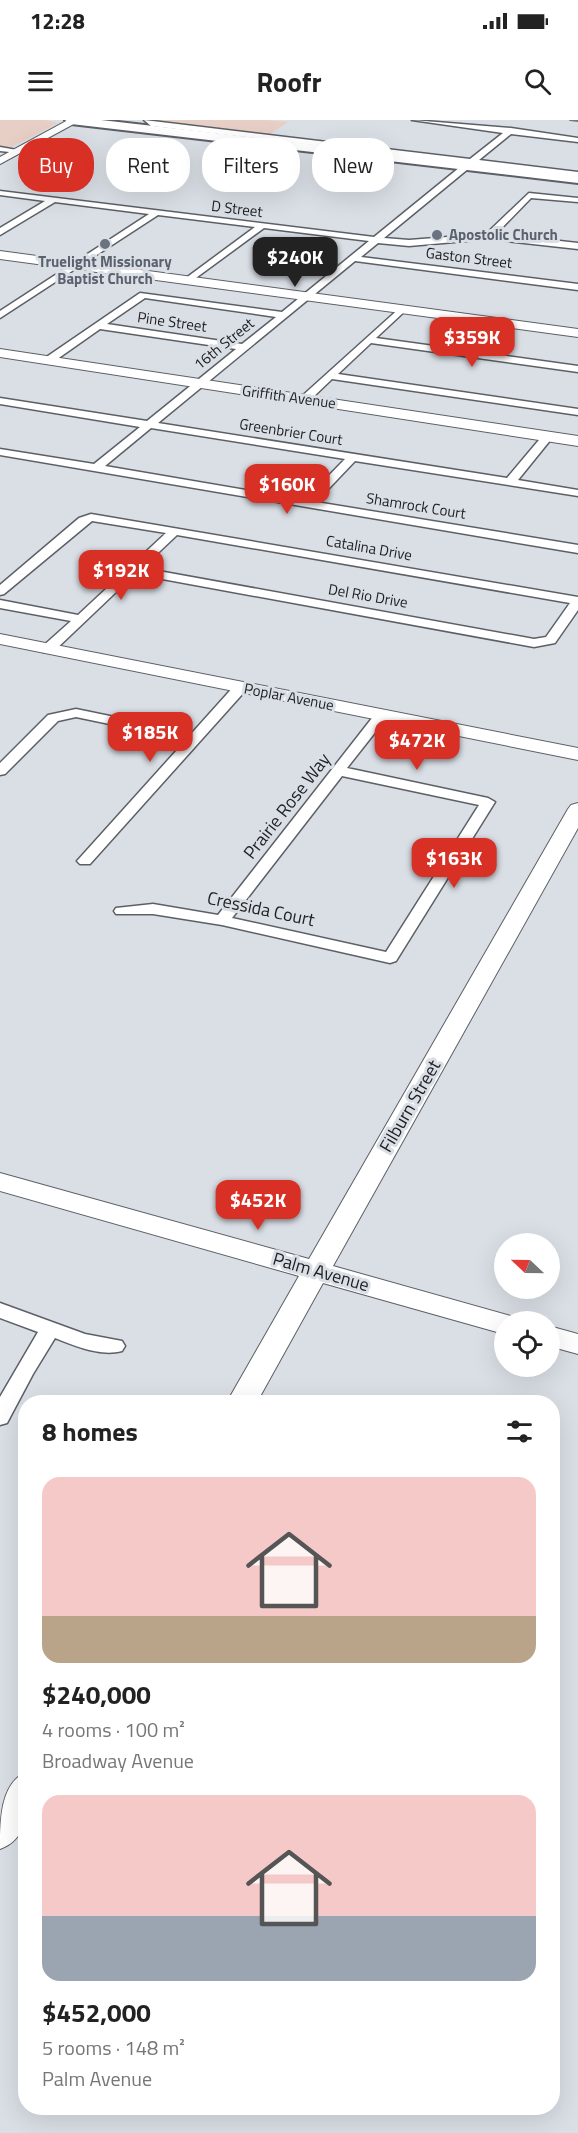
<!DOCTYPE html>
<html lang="en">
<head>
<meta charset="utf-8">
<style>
  body { margin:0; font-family:"Titillium Web",sans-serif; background:#f6f6f6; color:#222; height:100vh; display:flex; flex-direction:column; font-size:22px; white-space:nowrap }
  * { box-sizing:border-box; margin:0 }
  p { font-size:20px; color:#767676 }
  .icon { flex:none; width:33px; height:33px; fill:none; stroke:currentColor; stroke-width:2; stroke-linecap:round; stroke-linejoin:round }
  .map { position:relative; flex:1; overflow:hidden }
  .panel { position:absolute; left:18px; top:1275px; width:542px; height:720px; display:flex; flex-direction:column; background:#fff; border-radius:24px; box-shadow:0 6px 24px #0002 }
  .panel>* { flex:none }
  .top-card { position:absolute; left:18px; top:18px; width:543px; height:54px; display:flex; gap:12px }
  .needle { width:39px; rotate:292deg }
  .fabs { position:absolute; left:494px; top:1113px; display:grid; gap:12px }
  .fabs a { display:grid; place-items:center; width:66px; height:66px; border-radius:50%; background:#fff; box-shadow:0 6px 24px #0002; font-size:30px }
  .price { position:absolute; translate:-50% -51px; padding:0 14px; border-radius:12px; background:#d93025; color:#fff; font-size:20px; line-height:39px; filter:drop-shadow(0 2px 3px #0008) }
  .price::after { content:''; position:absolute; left:50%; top:36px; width:18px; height:14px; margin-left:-9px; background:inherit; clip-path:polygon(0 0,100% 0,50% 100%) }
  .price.current { background:#222; color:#fff }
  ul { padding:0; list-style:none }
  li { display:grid; align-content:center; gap:12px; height:318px; padding:0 24px }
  li span { display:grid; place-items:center; height:186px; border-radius:18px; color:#555 }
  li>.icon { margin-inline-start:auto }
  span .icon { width:108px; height:108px; fill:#fffc; stroke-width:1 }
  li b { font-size:26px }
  h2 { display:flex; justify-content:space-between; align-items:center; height:72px; padding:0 24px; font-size:26px }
  .pill { padding:0 21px; border-radius:24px; background:#fff; box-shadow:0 6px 24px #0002; font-size:21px; line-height:54px }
  .pill.current { background:#d93025; color:#fff }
  .status { display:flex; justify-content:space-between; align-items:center; height:42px; padding:0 30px; background:#fff; direction:ltr }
  .status svg { height:16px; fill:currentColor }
  header { display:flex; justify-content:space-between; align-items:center; height:78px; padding:0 24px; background:#fff; font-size:27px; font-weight:700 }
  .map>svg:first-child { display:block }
  .commercial { fill:#e7cfc5 }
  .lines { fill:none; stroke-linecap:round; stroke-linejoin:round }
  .street-casing { stroke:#5c6066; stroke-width:3 }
  .secondary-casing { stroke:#5c6066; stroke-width:2 }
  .primary-casing { stroke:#5c6066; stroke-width:4 }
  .street { fill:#fff; fill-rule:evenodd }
  .secondary { fill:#fff; fill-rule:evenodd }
  .primary { fill:#fff; fill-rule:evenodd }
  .rail { stroke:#767a7e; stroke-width:2 }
  .worship-dot { fill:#6b7280; stroke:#dadfe6; stroke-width:2 }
  .labels { text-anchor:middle; stroke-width:6; stroke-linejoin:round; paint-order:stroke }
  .far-street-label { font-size:15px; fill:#1c1e21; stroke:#dadfe6 }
  .far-worship-label { font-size:15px; font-weight:bold; fill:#5b616d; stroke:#dadfe6; text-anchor:start }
  .street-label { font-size:18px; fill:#1c1e21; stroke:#dadfe6 }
</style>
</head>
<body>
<div class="status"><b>12:28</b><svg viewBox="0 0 49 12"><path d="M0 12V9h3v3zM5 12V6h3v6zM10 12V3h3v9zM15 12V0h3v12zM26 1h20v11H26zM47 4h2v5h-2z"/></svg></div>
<header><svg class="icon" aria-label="menu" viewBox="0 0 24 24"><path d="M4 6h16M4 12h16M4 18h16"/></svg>Roofr<svg class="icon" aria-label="search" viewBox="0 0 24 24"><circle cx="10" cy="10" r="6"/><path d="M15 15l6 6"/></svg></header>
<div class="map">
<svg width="578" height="2013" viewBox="0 0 578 2013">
  <rect width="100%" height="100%" fill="#dadfe6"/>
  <!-- commercial -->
  <path class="commercial" d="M0,0H45L58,3L12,27L0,26Z
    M156,0H265L288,2L266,17L152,3Z"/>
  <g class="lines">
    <!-- street casing -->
    <g class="street-casing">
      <path id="street" d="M144,0L470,39L503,13L412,0L511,8L578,18V22L511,14L479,40L578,52V56L474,44L384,118L409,120L486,114L529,73L578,78V82L531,78L496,114L578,123V129L489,119L409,126L378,123L361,137L578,164V170L355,141L158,303L507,358L544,314H552V318L518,360L578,370V376L355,341L316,382L578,425V433L0,335V329L94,344L140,307L0,284V278L147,301L236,229L100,209L53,242H45V238L140,173L282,192L369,121L264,108L189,163L186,162V158L255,107L158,95L0,198V191L149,94L55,82L0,115V108L45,81L0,75V71L374,117L465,43L151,6ZM145,178L276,197L242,224L107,204ZM151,308L345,339L305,380L105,346Z
        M0,27L23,31L19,33L0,31Z
        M274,28L281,30L261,44H255V40Z
        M402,186L407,189L405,191L376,218L578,246V252L371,223L338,254L578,289V295L332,259L309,281H301V277Z
        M91,394L578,477V490L555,523L534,527L135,454L53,532H43L42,529L43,526L71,501L0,488V480L78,495L166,413L92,401L4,474L0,475V465L79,398ZM177,415L570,483L546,517L534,519L142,448Z
        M241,563L248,567L246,570L90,744H80L77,741L186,620L76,597L58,601L5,654L0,655V643L48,595L76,589L192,613L236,564Z
        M381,592L388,596L347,648L488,678L495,682L396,841L390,843L222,805L153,794H116L114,791L116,788L153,784L218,795L376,593ZM342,656L479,685L386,832L232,798Z
        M0,1183L85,1214L122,1221L125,1226L122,1231C101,1237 75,1226 55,1218L33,1254L7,1303L0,1305V1277L38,1212L0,1198Z"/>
    </g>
    <!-- secondary casing -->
    <g class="secondary-casing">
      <path id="secondary" d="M68,0H81L0,44V37Z
        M0,131L578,209V217L0,139Z
        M0,229L578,316V326L0,237Z
        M0,514L578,628V640L0,524Z
        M578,683V708L333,1146L514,1197L517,1202H504V1214L323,1163L257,1282H227L299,1156L0,1071V1053L309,1139L568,689L571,685Z
        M549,1206L578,1214V1234L549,1226Z
        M26,1652C26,1681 33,1717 0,1729C0,1701 0,1664 26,1652Z"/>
    </g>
    <!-- primary casing -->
    <g class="primary-casing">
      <path id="primary" d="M65,0H101L578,55V63L71,4Z"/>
    </g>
    <!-- street -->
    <use href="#street" class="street"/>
    <!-- secondary -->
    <use href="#secondary" class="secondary"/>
    <!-- primary -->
    <use href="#primary" class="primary"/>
    <!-- rail -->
    <path class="rail" d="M570,0L578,1"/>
  </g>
  <!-- markers -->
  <g class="worship-dot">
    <circle cx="437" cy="115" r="6"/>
    <circle cx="105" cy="124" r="6"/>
  </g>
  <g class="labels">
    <!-- far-street labels -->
    <g class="far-street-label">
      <text transform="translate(237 89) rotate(7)" y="5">D Street</text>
      <text transform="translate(469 138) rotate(7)" y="5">Gaston Street</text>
      <text transform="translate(172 202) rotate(8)" y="5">Pine Street</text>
      <text transform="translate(224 224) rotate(-39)" y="5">16th Street</text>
      <text transform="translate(289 277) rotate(8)" y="5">Griffith Avenue</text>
      <text transform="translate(291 312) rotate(9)" y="5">Greenbrier Court</text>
      <text transform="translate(416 386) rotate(9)" y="5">Shamrock Court</text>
      <text transform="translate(369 428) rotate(10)" y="5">Catalina Drive</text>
      <text transform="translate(368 476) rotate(10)" y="5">Del Rio Drive</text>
      <text transform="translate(289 577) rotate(11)" y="5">Poplar Avenue</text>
    </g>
    <!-- far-worship labels -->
    <g class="far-worship-label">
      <text x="449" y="120">Apostolic Church</text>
      <text x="105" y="147" text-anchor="middle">Truelight Missionary<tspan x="105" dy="17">Baptist Church</tspan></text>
    </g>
    <!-- street labels -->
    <g class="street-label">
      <text transform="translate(287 686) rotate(-52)" y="6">Prairie Rose Way</text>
      <text transform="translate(261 789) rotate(12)" y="6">Cressida Court</text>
      <text transform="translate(410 986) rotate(-60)" y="6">Filburn Street</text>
      <text transform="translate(321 1152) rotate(16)" y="6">Palm Avenue</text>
    </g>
  </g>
</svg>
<div class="fabs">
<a><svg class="needle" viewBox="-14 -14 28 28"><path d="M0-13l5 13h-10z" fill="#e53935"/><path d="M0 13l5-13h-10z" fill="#767676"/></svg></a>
<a><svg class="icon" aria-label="locate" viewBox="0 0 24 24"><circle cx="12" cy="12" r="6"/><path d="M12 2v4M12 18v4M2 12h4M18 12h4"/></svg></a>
</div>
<b class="price current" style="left:295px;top:168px">$240K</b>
<b class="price" style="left:472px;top:248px">$359K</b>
<b class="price" style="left:287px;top:395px">$160K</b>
<b class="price" style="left:121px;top:481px">$192K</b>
<b class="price" style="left:150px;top:643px">$185K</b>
<b class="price" style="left:417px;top:651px">$472K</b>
<b class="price" style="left:454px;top:769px">$163K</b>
<b class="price" style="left:258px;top:1111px">$452K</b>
<div class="top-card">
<a class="pill current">Buy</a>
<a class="pill">Rent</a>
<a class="pill">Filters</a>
<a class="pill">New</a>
</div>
<section class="panel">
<h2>8 homes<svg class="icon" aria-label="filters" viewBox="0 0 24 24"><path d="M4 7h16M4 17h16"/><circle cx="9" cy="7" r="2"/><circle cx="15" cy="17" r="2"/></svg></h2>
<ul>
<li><span style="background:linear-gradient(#f6c9c9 75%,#b9a48a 0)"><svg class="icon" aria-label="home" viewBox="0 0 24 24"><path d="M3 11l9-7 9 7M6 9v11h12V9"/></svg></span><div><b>$240,000</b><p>4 rooms · 100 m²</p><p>Broadway Avenue</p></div></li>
<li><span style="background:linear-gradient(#f6c9c9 65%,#9aa5b1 0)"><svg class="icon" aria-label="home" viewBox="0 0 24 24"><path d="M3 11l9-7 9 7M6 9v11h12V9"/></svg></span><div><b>$452,000</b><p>5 rooms · 148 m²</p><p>Palm Avenue</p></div></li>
</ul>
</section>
</div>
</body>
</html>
